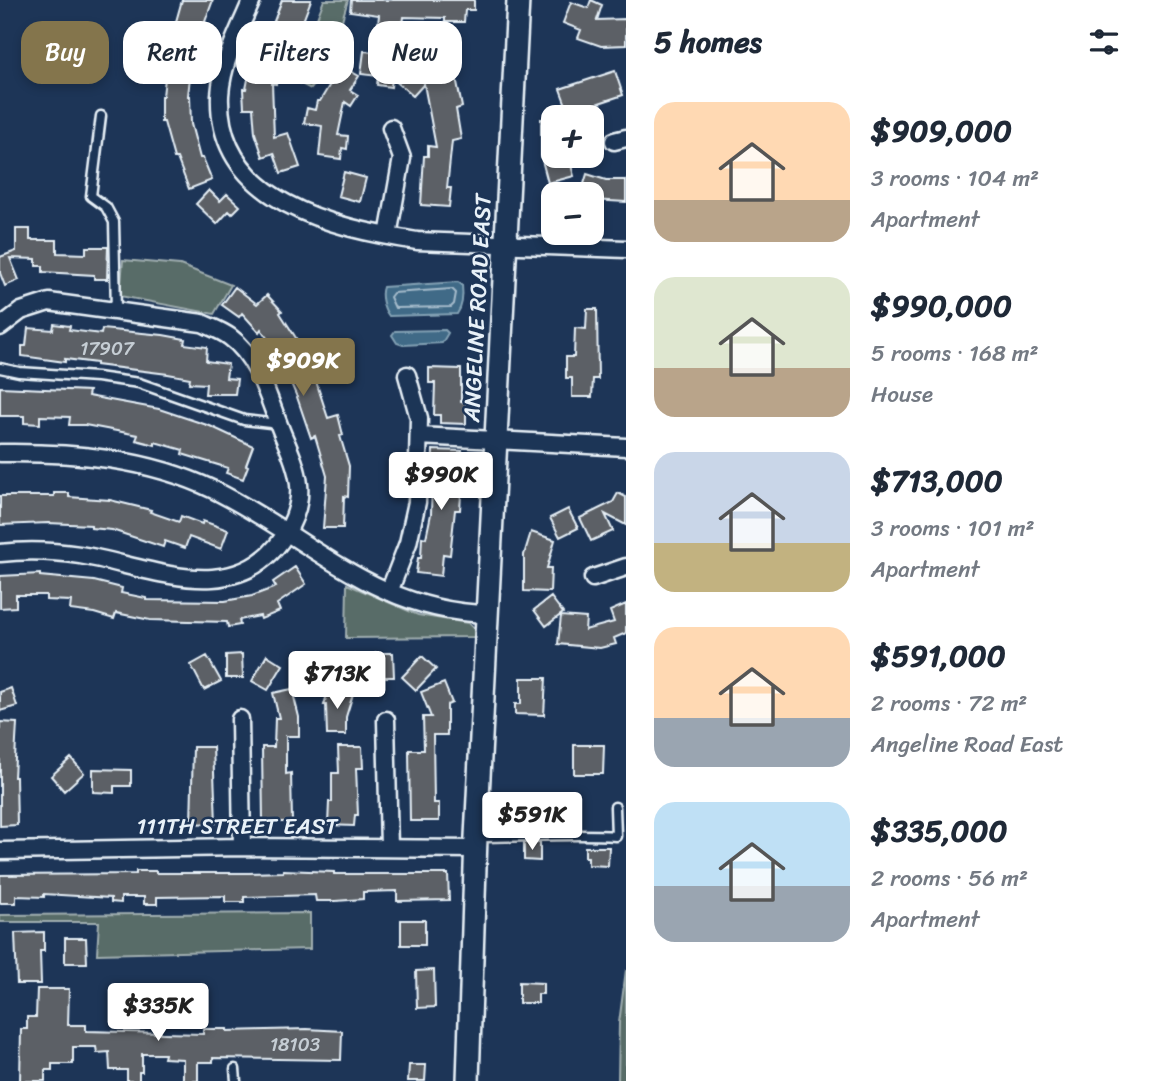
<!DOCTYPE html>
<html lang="en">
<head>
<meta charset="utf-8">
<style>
  body { margin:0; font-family:Sriracha,sans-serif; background:#f6f6f7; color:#1f2937; height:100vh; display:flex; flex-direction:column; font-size:26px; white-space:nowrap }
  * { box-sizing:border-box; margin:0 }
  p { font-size:23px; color:#747a83 }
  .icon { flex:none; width:38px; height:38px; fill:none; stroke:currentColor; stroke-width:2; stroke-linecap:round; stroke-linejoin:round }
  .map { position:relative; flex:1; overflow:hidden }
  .sheet { display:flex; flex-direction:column; background:#fff; width:525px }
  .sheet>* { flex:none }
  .top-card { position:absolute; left:21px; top:21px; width:499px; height:63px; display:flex; gap:14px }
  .tools { position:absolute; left:541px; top:105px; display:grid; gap:14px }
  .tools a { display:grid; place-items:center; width:63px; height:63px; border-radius:14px; background:#fff; box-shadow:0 4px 10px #0003; font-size:35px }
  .price { position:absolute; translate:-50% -60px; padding:0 16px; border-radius:7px; background:#fff; color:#222; font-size:23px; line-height:46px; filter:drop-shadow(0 2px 4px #0008) }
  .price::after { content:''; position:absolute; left:50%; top:42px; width:21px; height:16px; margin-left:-10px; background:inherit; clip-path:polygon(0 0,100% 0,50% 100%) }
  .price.selected { background:#84754c; color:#fff }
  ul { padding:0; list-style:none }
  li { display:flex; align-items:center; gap:21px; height:175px; padding:0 28px }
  li span { display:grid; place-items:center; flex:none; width:196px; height:140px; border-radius:21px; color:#555 }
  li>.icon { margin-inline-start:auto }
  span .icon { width:84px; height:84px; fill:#fffc; stroke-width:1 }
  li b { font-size:30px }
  h2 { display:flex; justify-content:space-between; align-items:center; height:84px; padding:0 28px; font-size:30px }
  .chip { padding:0 24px; border-radius:21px; background:#fff; box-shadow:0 4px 10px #0003; font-size:24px; line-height:63px }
  .chip.selected { background:#84754c; color:#fff }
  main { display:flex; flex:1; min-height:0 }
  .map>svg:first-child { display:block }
  .green { fill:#586c67; stroke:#a0aeb0; stroke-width:2 }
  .water { fill:#406b87; stroke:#83a1b4; stroke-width:2 }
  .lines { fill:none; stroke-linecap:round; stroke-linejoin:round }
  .shore { stroke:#a5bbcb; stroke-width:2 }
  .building { fill:#5b6066; stroke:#e8f1f8; stroke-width:2 }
  .lane-casing { stroke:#e8f1f8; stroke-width:13 }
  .street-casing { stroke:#e8f1f8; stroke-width:21 }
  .secondary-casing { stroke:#e8f1f8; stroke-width:26 }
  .lane { stroke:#1d3557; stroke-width:8 }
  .street { stroke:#1d3557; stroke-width:16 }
  .secondary { stroke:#1d3557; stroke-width:21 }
  .labels { text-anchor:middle; stroke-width:5; stroke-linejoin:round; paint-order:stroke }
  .number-label { font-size:19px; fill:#c5cdd4 }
  .street-label { font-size:23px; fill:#e8f1f8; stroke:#1d3557 }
</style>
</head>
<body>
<main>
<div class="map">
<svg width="626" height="1081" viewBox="0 0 626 1081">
  <rect width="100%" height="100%" fill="#1d3557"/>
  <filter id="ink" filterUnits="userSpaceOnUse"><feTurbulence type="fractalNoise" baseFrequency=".0143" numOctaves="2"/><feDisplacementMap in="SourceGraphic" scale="14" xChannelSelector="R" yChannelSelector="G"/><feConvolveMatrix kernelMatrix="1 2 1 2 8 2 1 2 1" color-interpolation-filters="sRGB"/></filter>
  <g filter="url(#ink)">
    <!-- green -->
    <path class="green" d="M324,0H348L342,20L345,47L311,89L297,82L309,39Z
      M123,260L180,265L231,285L214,314L120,296Z
      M347,584L418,615L468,623L475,630L476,637L346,638Z
      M310,913V949L97,954L99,922H0V915Z
      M626,970V1081H618L619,1023Z"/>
    <!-- water -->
    <path class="water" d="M458,282L462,285C463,294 463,306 457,314L389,316C383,308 380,295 383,287Z
      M445,330L448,333L442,343L403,345L397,343L392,335L395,331Z"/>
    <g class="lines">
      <!-- shore -->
      <path class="shore" d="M452,289L456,293L454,304L451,307L395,308L390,297L393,293Z"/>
    </g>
    <!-- building -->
    <path class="building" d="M182,0H213L203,27L200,26L192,57L188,96H190L191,124L200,158H203L212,180L189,189L177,158H174L164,122H161V96H163L165,78H160V68L166,69L167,54Z
      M282,0H311L298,34L296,33L289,52L291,53L288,62L281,59L276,84L272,83L274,137L288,133L300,167L281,173L274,153L263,157L255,133L253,108H244L243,89H246L252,60L264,27L271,29Z
      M351,0H474V10H465L464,22H445V18L404,17L403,24H378L379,15L350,11Z
      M591,0L602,5L597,20L626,19V45L601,46L578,38L581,30L563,23L571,2L588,8Z
      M364,51L411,56L439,81L456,77L462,107L456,109L461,139L452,141L447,188H451L449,207L421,205L424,156H428V146L436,147L424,84L413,96L392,78L391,87L377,85L378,76L361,74Z
      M341,66L359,76L350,90L358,95L351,106L345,102L338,135L348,136L347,149L342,148L341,159L319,156L322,126L304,123L307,108L315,110L317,101H320Z
      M615,71L623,95L569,113L560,89Z
      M541,119H553V156L569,158L574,176L548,183L541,156Z
      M344,172L366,178L360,202L338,196Z
      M587,174L606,180H626V202L592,200V194H581Z
      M209,190L220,201L227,194L240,206L232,214L229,211L217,224L196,204Z
      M16,229H30V240H57V253L86,254V247H108L107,279H94V275L43,272V266H36V259L10,258L19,280L5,286L0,273V257L16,251Z
      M235,287L257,304L267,295L282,311L280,313L296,338L309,370L312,369L328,418L338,415L343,435L340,436L349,466L348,497L344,496L343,528H323L327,476L315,436L311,438L297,397L279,356L261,329L259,332L242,313L239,317L222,305Z
      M587,309H597L598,379H593L592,397H572V378H566V357H574L575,328L586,329Z
      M54,324L70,326L69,330L101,334L102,329L163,335L185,339L184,344L207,347L206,361L228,364L226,378L237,379L235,394H205L206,384L189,383L190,378L168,374L96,365V363L65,359V362L22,356V346H26L28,328L53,330Z
      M429,368L461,369V402H466V424L440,423V415H434L435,383H429Z
      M0,387L89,391L88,396L159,409L210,426L253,446L246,465L248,466L243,479L226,473L228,468L182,454L183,450L155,442V445L136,440L138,435L85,425H69L70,417L40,416V424L24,423V416H0Z
      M433,450L462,451L461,465H458L457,495H461L460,510H455L450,555L443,554L441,576L416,573L418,558H421L422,537L426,538L431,514Z
      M54,493H69V497L110,500L151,510L150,512L179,522L181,516L202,524L203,521L228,530L221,549L189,537L185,548L165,541L163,547L112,530L91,528V525L48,523L0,525V496H54Z
      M618,493L626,497V525L605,514L613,531L591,541L580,518L613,502Z
      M568,509L578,528L560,537L550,518Z
      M531,532L555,540L547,568H551L550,592L524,591V555Z
      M295,567L306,584L277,604L280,611L261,619L260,616L239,620L240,625L228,627L227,622L150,620L116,613L114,619L94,613L70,610L71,601L46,600V595H16V607L0,608V576L40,574V576L94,581L122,588L121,593L146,598V600L225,601L252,596L276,587L273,582Z
      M551,597L563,613L546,626L534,610Z
      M626,604V633L614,638L616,644L600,648L558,644L561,616L586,618L585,630L614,622L610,611Z
      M376,653H393L394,677H376Z
      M242,654L243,678H226V655Z
      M267,655L283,665L268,690L252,681Z
      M354,655L371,678L355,689L339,666Z
      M207,656L221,681L204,690L191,665Z
      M422,656L436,669L416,690L402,677Z
      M521,678H546L544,715L515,714V704H521Z
      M444,683L452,703L447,705V735H433L434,803H439V821H410L409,750H424L423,717H431L421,692Z
      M329,687L353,694L346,717V735H327L326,705H324Z
      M11,688L17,706L0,711V692Z
      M292,689L299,717V736H286V774L291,773L292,822H263L262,747H274L275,718H279L273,693Z
      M0,722L17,723L14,777H16L17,825L0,826Z
      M574,745H604L603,774H574Z
      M193,747H213L216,823L191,824Z
      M338,747H362L363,768H356L358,815H355L354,826L328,825L329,802H332V773H339Z
      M71,758L84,773L64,791L51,776Z
      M93,769L131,770V786H114V793L93,792Z
      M524,843H540V861L524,860Z
      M585,847H609L608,866L588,865V857H585Z
      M283,870L334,872V874H448L449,900L397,901V891L363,892V899L335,901H316L315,895L244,897V902H225V896L157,897V904H144V897H121V903L111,902V898L44,894V897L16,896V903H0V875L136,874V871H156V873H249L283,872Z
      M401,920H425V945H401Z
      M44,932V951H40L41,984H17L15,933Z
      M65,938H86L87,963H65Z
      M434,970L435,1007L417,1008L416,971Z
      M519,982L543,983V994H538V1003H519Z
      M37,989H69L68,1025H86V1031L203,1034V1029H227V1031L307,1029L342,1031L341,1060L213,1058V1062H198V1081H183V1059L164,1058L165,1054H142V1072H139V1081H127V1070H110L109,1052L97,1053L96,1047H73V1064H52V1070H45V1081H20L21,1029H27V1017H36Z
      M409,1065H426L425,1081H408Z"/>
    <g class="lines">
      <!-- lane casing -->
      <g class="lane-casing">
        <path id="lane" d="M101,116L91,196L106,207L114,222L116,310
          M0,368L19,372L97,377L139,383L244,420L279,424
          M479,837C525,837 570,833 616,836L615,807
          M235,1069L236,1081"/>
      </g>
      <!-- street casing -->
      <g class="street-casing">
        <path id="street" d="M252,0C239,30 222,62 220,95C216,202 334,228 417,241L626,249
          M614,141L626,138
          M388,236L402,158L391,128
          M0,327L21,311L49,302L202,323C211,327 222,331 230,337C260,359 269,402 283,435C299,472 309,497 285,535C236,611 149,566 80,555C54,551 26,550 0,553
          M419,436L626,447
          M0,453C73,452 147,458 214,490C308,536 375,612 488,614
          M593,578L626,567
          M389,592L408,543L417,502L419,418L407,375
          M240,719L242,847
          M386,720L389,848
          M0,851L242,847L475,849"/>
      </g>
      <!-- secondary casing -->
      <g class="secondary-casing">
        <path id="secondary" d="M468,1081L476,837L518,0"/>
      </g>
      <!-- lane -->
      <use href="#lane" class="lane"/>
      <!-- street -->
      <use href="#street" class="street"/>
      <!-- secondary -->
      <use href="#secondary" class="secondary"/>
    </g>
  </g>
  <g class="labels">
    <!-- number labels -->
    <g class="number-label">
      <text x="107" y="355">17907</text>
      <text x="295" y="1051">18103</text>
    </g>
    <!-- street labels -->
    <g class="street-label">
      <text transform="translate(477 308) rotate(-87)" y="8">ANGELINE ROAD EAST</text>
      <text x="237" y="834">111TH STREET EAST</text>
    </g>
  </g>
</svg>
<div class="tools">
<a>+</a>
<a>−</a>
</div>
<b class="price selected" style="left:303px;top:398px">$909K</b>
<b class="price" style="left:441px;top:512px">$990K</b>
<b class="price" style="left:337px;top:711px">$713K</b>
<b class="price" style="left:532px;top:852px">$591K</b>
<b class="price" style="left:158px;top:1043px">$335K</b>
<div class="top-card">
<a class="chip selected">Buy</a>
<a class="chip">Rent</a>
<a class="chip">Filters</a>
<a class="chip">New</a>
</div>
</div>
<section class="sheet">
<h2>5 homes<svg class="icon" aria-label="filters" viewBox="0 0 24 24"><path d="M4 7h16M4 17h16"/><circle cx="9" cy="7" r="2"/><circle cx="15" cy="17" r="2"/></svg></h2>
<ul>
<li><span style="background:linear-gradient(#ffd9b3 70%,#b9a48a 0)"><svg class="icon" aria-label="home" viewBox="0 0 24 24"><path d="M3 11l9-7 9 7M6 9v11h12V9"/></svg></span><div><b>$909,000</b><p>3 rooms · 104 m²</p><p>Apartment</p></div></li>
<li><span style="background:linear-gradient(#dfe7d0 65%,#b9a48a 0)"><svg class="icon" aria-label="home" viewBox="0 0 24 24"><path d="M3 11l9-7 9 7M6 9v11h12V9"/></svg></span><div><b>$990,000</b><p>5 rooms · 168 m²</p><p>House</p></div></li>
<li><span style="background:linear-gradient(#c9d6e8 65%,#c2b280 0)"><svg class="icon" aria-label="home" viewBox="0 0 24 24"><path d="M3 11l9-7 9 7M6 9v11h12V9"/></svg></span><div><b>$713,000</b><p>3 rooms · 101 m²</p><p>Apartment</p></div></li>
<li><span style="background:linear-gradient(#ffd9b3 65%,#9aa5b1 0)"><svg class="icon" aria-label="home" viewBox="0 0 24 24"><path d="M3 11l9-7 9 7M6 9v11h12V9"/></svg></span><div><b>$591,000</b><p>2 rooms · 72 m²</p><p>Angeline Road East</p></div></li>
<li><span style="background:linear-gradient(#bfe0f5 60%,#9aa5b1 0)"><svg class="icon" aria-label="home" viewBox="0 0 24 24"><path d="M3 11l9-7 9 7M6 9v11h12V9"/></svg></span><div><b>$335,000</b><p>2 rooms · 56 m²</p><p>Apartment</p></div></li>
</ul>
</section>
</main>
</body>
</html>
